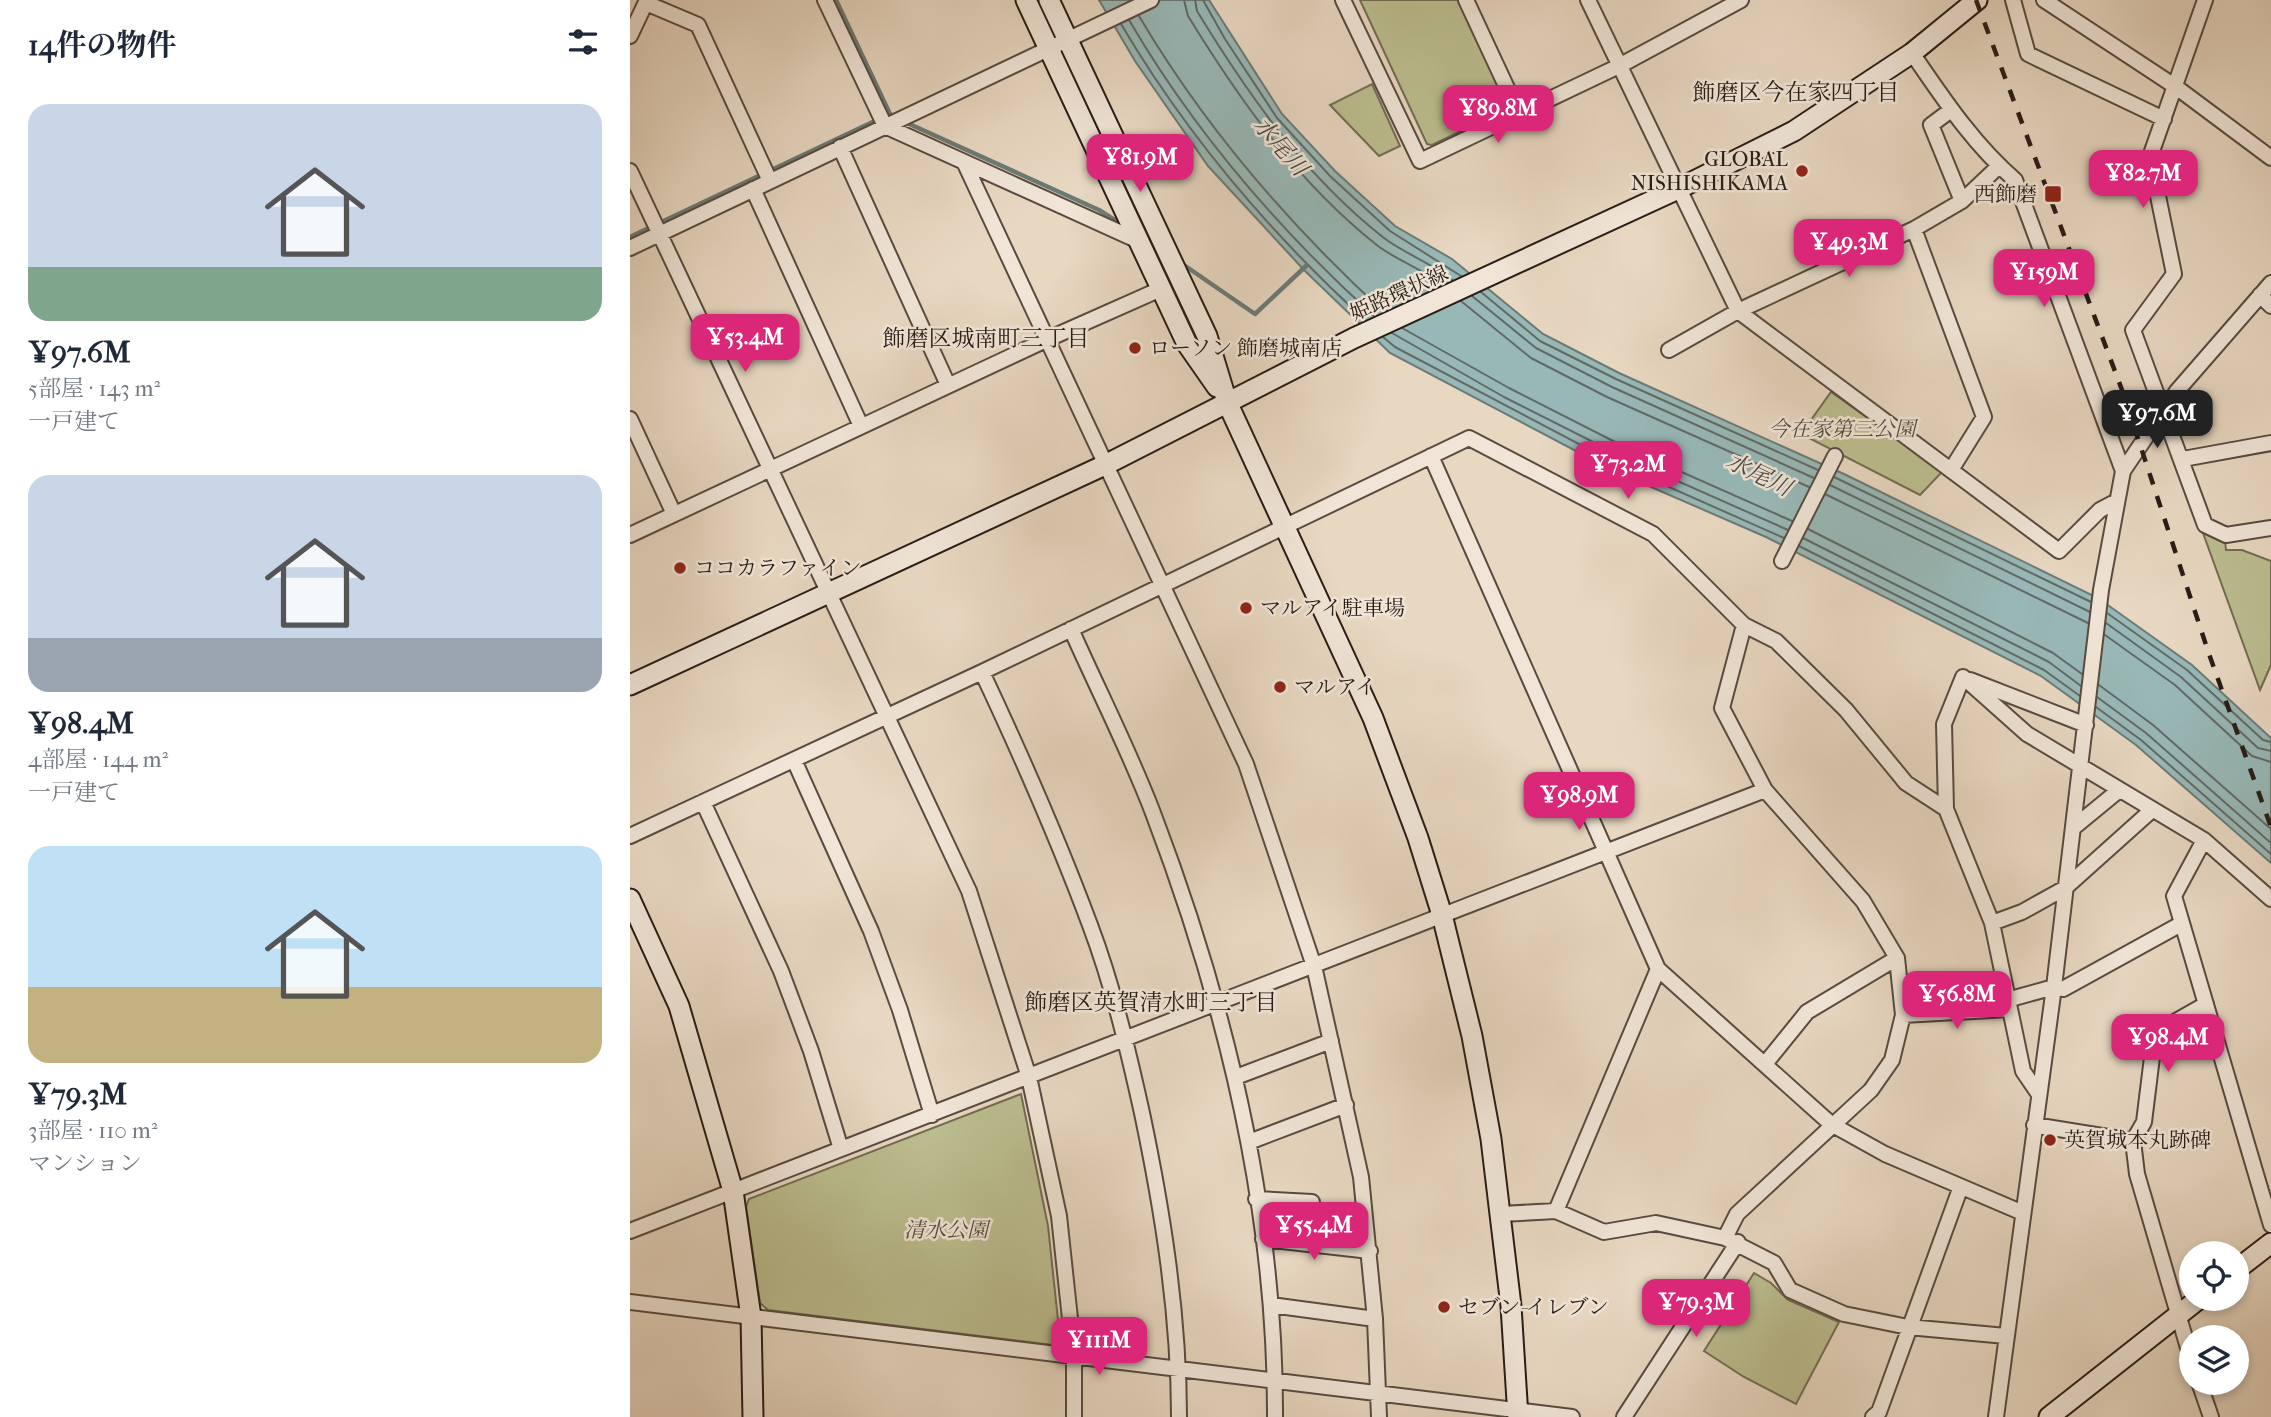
<!DOCTYPE html>
<html lang="ja">
<head>
<meta charset="utf-8">
<style>
  body { margin:0; font-family:"IM FELL French Canon","Noto Serif JP",serif; background:#f2f2f3; color:#1f2937; height:100vh; display:flex; flex-direction:column; font-size:26px; white-space:nowrap }
  * { box-sizing:border-box; margin:0 }
  p { font-size:23px; color:#747a83 }
  .icon { flex:none; width:38px; height:38px; fill:none; stroke:currentColor; stroke-width:2; stroke-linecap:round; stroke-linejoin:round }
  .map { position:relative; flex:1; overflow:hidden }
  .sheet { display:flex; flex-direction:column; background:#fff; width:630px }
  .sheet>* { flex:none }
  .buttons { position:absolute; left:1549px; top:1241px; display:grid; gap:14px }
  .buttons a { display:grid; place-items:center; width:70px; height:70px; border-radius:50%; background:#fff; box-shadow:0 4px 10px #0003; font-size:35px }
  .price { position:absolute; translate:-50% -60px; padding:0 16px; border-radius:14px; background:#db2777; color:#fff; font-size:23px; line-height:46px; filter:drop-shadow(0 2px 4px #0008) }
  .price::after { content:''; position:absolute; left:50%; top:42px; width:21px; height:16px; margin-left:-10px; background:inherit; clip-path:polygon(0 0,100% 0,50% 100%) }
  .price.selected { background:#222; color:#fff }
  ul { padding:0; list-style:none }
  li { display:grid; align-content:center; gap:14px; height:371px; padding:0 28px }
  li span { display:grid; place-items:center; height:217px; border-radius:21px; color:#555 }
  li>.icon { margin-inline-start:auto }
  span .icon { width:126px; height:126px; fill:#fffc; stroke-width:1 }
  li b { font-size:30px }
  h2 { display:flex; justify-content:space-between; align-items:center; height:84px; padding:0 28px; font-size:30px }
  main { display:flex; flex:1; min-height:0 }
  .map>svg:first-child { display:block }
  .green { fill:#bbbd8f; stroke:#726c52; stroke-width:2 }
  .water { fill:#98b8b7; stroke:#6b7a76; stroke-width:2 }
  .lines { fill:none; stroke-linecap:round; stroke-linejoin:round }
  .shore { stroke:#606a66; stroke-width:2 }
  .stream { stroke:#6b7a76; stroke-width:4.5 }
  .street-casing { stroke:#584b40; stroke-width:18 }
  .secondary-casing { stroke:#281c15; stroke-width:23 }
  .street { stroke:#f0e5d7; stroke-width:14 }
  .secondary { stroke:#f0e5d7; stroke-width:19 }
  .rail { stroke:#281c15; stroke-width:4.5; stroke-dasharray:12 12; stroke-linecap:butt }
  .poi-dot { fill:#8f2418; stroke:#f0e5d7; stroke-width:2.5 }
  .labels { text-anchor:middle; stroke-width:5; stroke-linejoin:round; paint-order:stroke }
  .poi-label { font-size:21px; fill:#281c15; stroke:#f0e5d7; text-anchor:start }
  .street-label { font-size:21px; fill:#281c15; stroke:#f0e5d7 }
  .park-label { font-size:21px; font-style:italic; fill:#544c3a; stroke:#f0e5d7 }
  .neighbourhood-label { font-size:23px; fill:#281c15; stroke:#f0e5d7 }
  .water-label { font-size:23px; font-style:italic; fill:#4a4b46; stroke:#f0e5d7 }
</style>
</head>
<body>
<main>
<section class="sheet">
<h2>14件の物件<svg class="icon" aria-label="filters" viewBox="0 0 24 24"><path d="M4 7h16M4 17h16"/><circle cx="9" cy="7" r="2"/><circle cx="15" cy="17" r="2"/></svg></h2>
<ul>
<li><span style="background:linear-gradient(#c9d6e8 75%,#7fa58c 0)"><svg class="icon" aria-label="home" viewBox="0 0 24 24"><path d="M3 11l9-7 9 7M6 9v11h12V9"/></svg></span><div><b>¥97.6M</b><p>5部屋 · 143 m²</p><p>一戸建て</p></div></li>
<li><span style="background:linear-gradient(#c9d6e8 75%,#9aa5b1 0)"><svg class="icon" aria-label="home" viewBox="0 0 24 24"><path d="M3 11l9-7 9 7M6 9v11h12V9"/></svg></span><div><b>¥98.4M</b><p>4部屋 · 144 m²</p><p>一戸建て</p></div></li>
<li><span style="background:linear-gradient(#bfe0f5 65%,#c2b280 0)"><svg class="icon" aria-label="home" viewBox="0 0 24 24"><path d="M3 11l9-7 9 7M6 9v11h12V9"/></svg></span><div><b>¥79.3M</b><p>3部屋 · 110 m²</p><p>マンション</p></div></li>
</ul>
</section>
<div class="map">
<svg width="1641" height="1417" viewBox="0 0 1641 1417">
  <rect width="100%" height="100%" fill="#e8d7c1"/>
  <filter id="stains"><feTurbulence type="fractalNoise" baseFrequency=".00286" numOctaves="4"/><feColorMatrix values="0 0 0 0 .2 0 0 0 0 .09 0 0 0 0 .02 0 0 0 .5 -.17"/></filter>
  <radialGradient id="worn" r=".72"><stop offset=".6" stop-color="#630" stop-opacity="0"/><stop offset="1" stop-color="#630" stop-opacity=".3"/></radialGradient>
  <!-- green -->
  <path class="green" d="M730,0H833L879,96V108L802,145L797,144Z
    M742,84L770,146L749,156L700,105Z
    M1201,392L1313,471L1290,495L1171,434Z
    M1573,533L1595,541L1596,550H1612L1641,561V665L1630,690Z
    M391,1094L418,1226L430,1339L423,1345L138,1310L130,1303L116,1207L119,1199Z
    M1124,1273L1141,1283L1158,1300L1209,1322L1166,1404L1114,1377L1074,1351Z"/>
  <!-- water -->
  <path class="water" d="M469,0H579L652,114L705,171L765,226L822,259L913,334L989,373L1214,474L1468,598L1562,665L1641,738V863L1506,745L1411,676L1136,537L982,470L760,353L674,270L578,166L505,61Z"/>
  <g class="lines">
    <!-- shore -->
    <path class="shore" d="M554,0L558,16C611,102 668,183 748,246C768,261 793,269 812,285
      M565,0L567,11C619,96 675,176 754,238C775,254 802,263 822,280
      M573,0L595,39L647,118L700,176L760,231L831,276
      M509,16C574,126 659,225 754,312
      M499,20C564,131 649,230 744,316
      M491,24C556,134 641,234 735,320
      M851,292L910,341L986,379L1188,470
      M842,296L906,348L982,387L1184,478
      M831,301L901,358L977,397L1179,487
      M772,328L879,388L993,446L1162,521
      M762,333L874,397L989,455L1158,530
      M753,337L765,347L985,463L1154,538
      M1204,477L1461,602
      M1200,485L1460,612
      M1195,494L1458,623
      M1178,529L1423,653L1452,674
      M1173,538L1419,662L1451,686
      M1169,546L1414,670L1450,696
      M1477,613L1557,670L1633,740L1641,742
      M1476,623L1551,677L1628,748L1641,751
      M1475,635L1545,685L1622,756L1641,762
      M1469,685L1523,725L1641,829
      M1467,697L1516,733L1641,843
      M1466,707L1511,740L1641,854"/>
    <!-- stream -->
    <path class="stream" d="M206,0L260,114L267,118
      M275,122L469,210L494,226
      M0,237L249,119
      M551,263L625,314L676,266"/>
    <!-- street casing -->
    <g class="street-casing">
      <path id="street" d="M195,0L255,126L511,242
        M713,0L790,161L989,66L1111,0
        M836,0L890,116
        M958,0L1108,311L1429,551L1470,510L1487,501
        M1383,0L1398,54L1534,119
        M1414,0L1546,87L1641,158
        M1575,0L1520,157L1544,274L1503,330L1575,525L1596,535L1641,528
        M16,3L68,25L140,181
        M0,36L17,0
        M1282,53C1313,98 1343,144 1385,180L1493,471L1471,590L1424,987L1366,1417
        M1321,110L1301,125L1332,201
        M210,147L318,385
        M335,164L616,764L684,966L731,1177L745,1319L749,1417
        M0,171L339,891L399,1077L429,1216L444,1356V1417
        M123,189L231,426
        M1284,229L1354,417L1321,470
        M0,248L521,0
        M1630,295L1641,306
        M1039,350L1108,311L1284,229L1332,201L1369,166
        M0,419L44,514
        M801,456L1028,969L926,1211
        M1553,459L1641,443
        M1493,471L1547,391L1641,283
        M0,535L418,339L533,288
        M1152,561L1205,456
        M441,629C468,690 499,750 523,813C596,1005 646,1211 645,1417
        M352,672C391,755 428,839 460,925C483,986 498,1050 512,1113C533,1213 549,1315 549,1417
        M1333,677L1314,724L1316,809L1362,923L1393,1071L1408,1093
        M1333,677L1397,734L1574,840L1641,899
        M1340,680L1456,725
        M164,760L241,931L270,1010L302,1115
        M73,802L151,971L181,1051L211,1149
        M1443,828L1488,791
        M0,836L352,672L839,438L1023,534L1114,625L1146,641L1216,710L1276,783L1316,809
        M1574,840L1544,896L1641,1225
        M1362,923L1392,912L1435,888L1522,810
        M1028,969L1201,1124L1255,1154L1393,1213
        M1377,1000L1424,987L1433,989L1551,924
        M1273,1015L1379,1009
        M1135,1064L1177,1012L1267,958
        M606,1077L701,1041
        M1404,1125L1503,1141L1507,1174L1561,1358
        M1503,1141L1514,1122L1525,1033L1576,1004
        M619,1142L716,1105
        M626,1199L682,1202
        M871,1214L926,1211L974,1232L1026,1223L1095,1238L1144,1263L1160,1290L1214,1314L1278,1327L1376,1336
        M0,1231L1135,790
        M1095,1238L1107,1214L1241,1090L1262,1060L1273,1015L1267,958L1233,901L1135,790L1092,708L1114,625
        M633,1239L740,1251
        M0,1302L942,1417
        M641,1305L745,1319
        M1569,1382L1581,1417
        M994,1417L1108,1242
        M1243,1417L1249,1412L1330,1189"/>
    </g>
    <!-- secondary casing -->
    <g class="secondary-casing">
      <path id="secondary" d="M396,0L557,344L587,387
        M419,0L577,336L597,402L743,718L788,838L812,915L842,1036L861,1139L881,1306L888,1417
        M0,685L477,464L724,338L1050,188L1164,131L1282,53L1347,0
        M0,899L49,1006L103,1191L121,1317L123,1417
        M1606,1270L1641,1243
        M1419,1417L1570,1298"/>
    </g>
    <!-- street -->
    <use href="#street" class="street"/>
    <!-- secondary -->
    <use href="#secondary" class="secondary"/>
    <!-- rail -->
    <path class="rail" d="M1346,0L1492,390L1579,654L1641,827"/>
  </g>
  <!-- markers -->
  <g class="poi-dot">
    <circle cx="1172" cy="171" r="7"/>
    <rect x="1414" y="185" width="18" height="18" rx="3.5"/>
    <circle cx="505" cy="348" r="7"/>
    <circle cx="50" cy="568" r="7"/>
    <circle cx="616" cy="608" r="7"/>
    <circle cx="650" cy="687" r="7"/>
    <circle cx="1420" cy="1140" r="7"/>
    <circle cx="814" cy="1307" r="7"/>
  </g>
  <g class="labels">
    <!-- poi labels -->
    <g class="poi-label">
      <text x="1158" y="166" text-anchor="end">GLOBAL<tspan x="1158" dy="24">NISHISHIKAMA</tspan></text>
      <text x="1407" y="201" text-anchor="end">西飾磨</text>
      <text x="519" y="355">ローソン 飾磨城南店</text>
      <text x="64" y="575">ココカラファイン</text>
      <text x="630" y="615">マルアイ駐車場</text>
      <text x="664" y="694">マルアイ</text>
      <text x="1434" y="1147">英賀城本丸跡碑</text>
      <text x="828" y="1314">セブン-イレブン</text>
    </g>
    <!-- street labels -->
    <g class="street-label">
      <text transform="translate(769 293) rotate(-24)" y="7">姫路環状線</text>
    </g>
    <!-- park labels -->
    <g class="park-label">
      <text x="1212" y="436">今在家第三公園</text>
      <text x="316" y="1237">清水公園</text>
    </g>
    <!-- neighbourhood labels -->
    <g class="neighbourhood-label">
      <text x="1166" y="100">飾磨区今在家四丁目</text>
      <text x="356" y="346">飾磨区城南町三丁目</text>
      <text x="521" y="1010">飾磨区英賀清水町三丁目</text>
    </g>
    <!-- water labels -->
    <g class="water-label">
      <text transform="translate(651 146) rotate(49)" y="8">水尾川</text>
      <text transform="translate(1129 474) rotate(26)" y="8">水尾川</text>
    </g>
  </g>
  <rect width="100%" height="100%" filter="url(#stains)"/>
  <rect width="100%" height="100%" fill="url(#worn)"/>
</svg>
<div class="buttons">
<a><svg class="icon" aria-label="locate" viewBox="0 0 24 24"><circle cx="12" cy="12" r="6"/><path d="M12 2v4M12 18v4M2 12h4M18 12h4"/></svg></a>
<a><svg class="icon" aria-label="layers" viewBox="0 0 24 24"><path d="M12 4l9 5-9 5-9-5zM3 14l9 5 9-5"/></svg></a>
</div>
<b class="price" style="left:868px;top:145px">¥89.8M</b>
<b class="price" style="left:510px;top:194px">¥81.9M</b>
<b class="price" style="left:1513px;top:210px">¥82.7M</b>
<b class="price" style="left:1219px;top:279px">¥49.3M</b>
<b class="price" style="left:1414px;top:309px">¥159M</b>
<b class="price" style="left:115px;top:374px">¥53.4M</b>
<b class="price selected" style="left:1527px;top:450px">¥97.6M</b>
<b class="price" style="left:998px;top:501px">¥73.2M</b>
<b class="price" style="left:949px;top:832px">¥98.9M</b>
<b class="price" style="left:1327px;top:1031px">¥56.8M</b>
<b class="price" style="left:1538px;top:1074px">¥98.4M</b>
<b class="price" style="left:684px;top:1262px">¥55.4M</b>
<b class="price" style="left:1066px;top:1339px">¥79.3M</b>
<b class="price" style="left:469px;top:1377px">¥111M</b>
</div>
</main>
</body>
</html>
